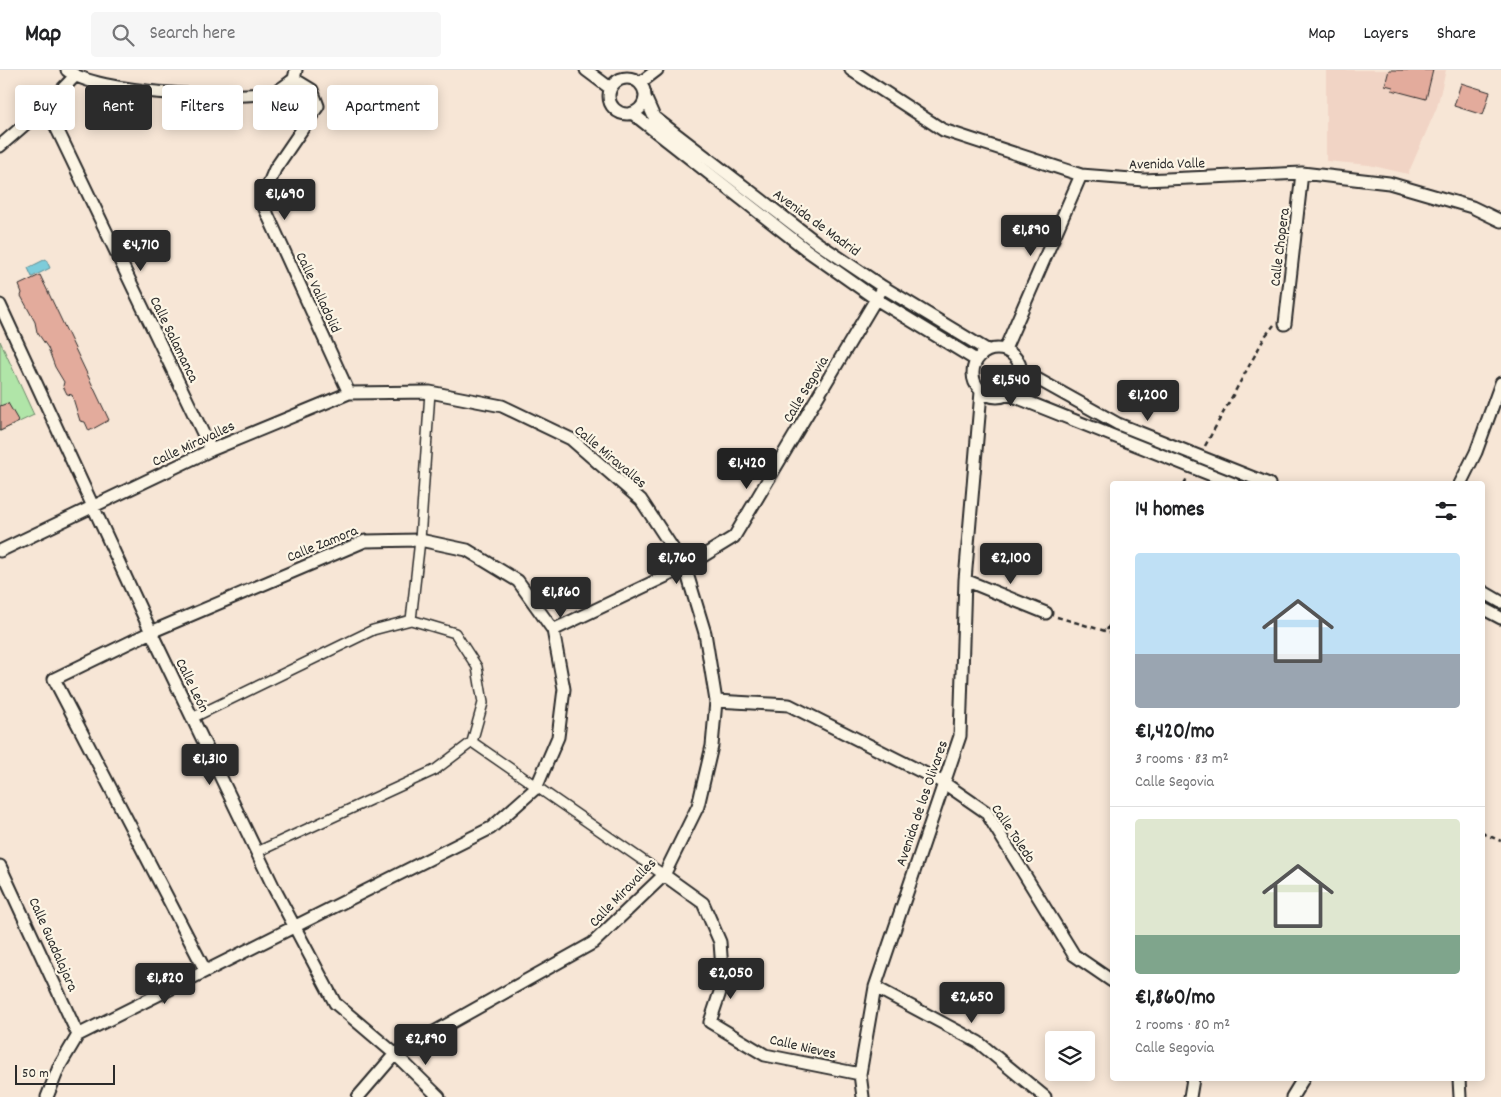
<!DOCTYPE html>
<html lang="en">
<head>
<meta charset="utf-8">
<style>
  body { margin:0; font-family:Dekko,sans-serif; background:#f6f6f6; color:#202124; height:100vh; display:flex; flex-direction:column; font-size:19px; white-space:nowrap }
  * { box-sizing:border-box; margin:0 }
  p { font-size:16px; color:#757577 }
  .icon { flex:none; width:28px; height:28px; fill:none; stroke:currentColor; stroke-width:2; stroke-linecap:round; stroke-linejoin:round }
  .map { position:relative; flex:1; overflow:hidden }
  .panel { position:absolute; left:1110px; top:411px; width:375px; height:600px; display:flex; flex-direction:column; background:#fff; border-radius:5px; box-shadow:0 2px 12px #0003 }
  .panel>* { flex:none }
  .top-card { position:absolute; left:15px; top:15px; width:475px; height:45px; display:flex; gap:10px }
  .fabs { position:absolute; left:1045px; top:961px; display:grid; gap:10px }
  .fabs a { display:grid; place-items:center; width:50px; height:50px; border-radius:5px; background:#fff; box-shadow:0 2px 12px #0003; font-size:25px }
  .scale { position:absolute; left:15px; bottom:12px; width:100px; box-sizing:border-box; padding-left:5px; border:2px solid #2b2b2b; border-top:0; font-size:14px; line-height:18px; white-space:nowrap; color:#2b2b2b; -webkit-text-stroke:4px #fcf5e5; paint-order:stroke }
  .price { position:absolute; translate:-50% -42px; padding:0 11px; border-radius:5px; background:#2b2b2b; color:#fff; font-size:16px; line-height:32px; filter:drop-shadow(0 1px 2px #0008) }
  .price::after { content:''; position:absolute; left:50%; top:30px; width:15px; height:11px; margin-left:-8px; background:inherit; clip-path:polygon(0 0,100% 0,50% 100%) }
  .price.selected { background:#222; color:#fff }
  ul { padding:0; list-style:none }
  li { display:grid; align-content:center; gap:10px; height:265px; padding:0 25px }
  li+li { border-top:1px solid #e0e0e0 }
  li span { display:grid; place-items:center; height:155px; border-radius:5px; color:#555 }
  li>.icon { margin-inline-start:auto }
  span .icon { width:90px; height:90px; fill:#fffc; stroke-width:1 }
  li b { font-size:21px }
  h2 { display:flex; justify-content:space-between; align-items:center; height:60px; padding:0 25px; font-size:21px }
  .chip { padding:0 18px; border-radius:5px; background:#fff; box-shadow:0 2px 12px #0003; font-size:18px; line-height:45px }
  .chip.selected { background:#2b2b2b; color:#fff }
  header { display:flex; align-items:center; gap:30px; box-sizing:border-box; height:70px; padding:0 25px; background:#fff; border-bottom:1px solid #e0e0e0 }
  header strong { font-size:24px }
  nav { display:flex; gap:28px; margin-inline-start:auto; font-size:18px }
  .search { width:350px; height:45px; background:#f6f6f6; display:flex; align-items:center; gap:12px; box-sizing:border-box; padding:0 18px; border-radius:5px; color:#757577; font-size:19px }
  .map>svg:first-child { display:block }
  .built { fill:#f1d4c5 }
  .green { fill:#b0e5a8; stroke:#6e886a }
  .water { fill:#7dccda; stroke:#5c8c94 }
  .building { fill:#e3ab9c; stroke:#2b2b2b }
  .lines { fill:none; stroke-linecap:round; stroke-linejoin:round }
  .pedestrian-casing { stroke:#2b2b2b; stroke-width:12 }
  .minor-casing { stroke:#2b2b2b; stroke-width:15 }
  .path { stroke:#2b2b2b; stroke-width:2.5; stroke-dasharray:5 4; stroke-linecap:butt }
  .pedestrian { stroke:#fcf5e5; stroke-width:9 }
  .minor { stroke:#fcf5e5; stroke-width:11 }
  .labels { text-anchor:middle; stroke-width:4.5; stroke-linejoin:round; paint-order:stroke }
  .street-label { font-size:15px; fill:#2b2b2b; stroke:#fcf5e5 }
</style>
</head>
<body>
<header>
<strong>Map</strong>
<div class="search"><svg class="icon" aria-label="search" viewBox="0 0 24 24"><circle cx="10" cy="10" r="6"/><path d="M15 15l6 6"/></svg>Search here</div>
<nav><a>Map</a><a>Layers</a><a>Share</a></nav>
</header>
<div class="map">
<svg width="1501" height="1027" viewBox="0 0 1501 1027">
  <rect width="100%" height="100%" fill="#f7e6d6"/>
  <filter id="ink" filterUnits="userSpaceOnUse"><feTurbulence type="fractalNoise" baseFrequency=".02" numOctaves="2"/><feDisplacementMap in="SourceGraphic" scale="10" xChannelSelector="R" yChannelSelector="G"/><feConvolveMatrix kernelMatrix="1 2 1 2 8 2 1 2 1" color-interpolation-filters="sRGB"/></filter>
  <g filter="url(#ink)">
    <!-- built -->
    <path class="built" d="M1326,0H1446L1437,37L1408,104L1369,95L1326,91Z"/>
    <!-- green -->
    <path class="green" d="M0,271L34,345L0,361Z"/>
    <!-- water -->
    <path class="water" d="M46,189L50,198L32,207L28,198Z"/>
    <!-- building -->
    <path class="building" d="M1389,0H1433L1426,29L1392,20L1393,17L1385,15Z
      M1461,13L1490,22L1483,45L1454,36Z
      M40,205L109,350L89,361L85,352L80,351L72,325L67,324L63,316L64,312L55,297L48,278L37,262L35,252L21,226L22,223L19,215Z
      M8,333L19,352L0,361V336Z"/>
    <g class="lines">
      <!-- pedestrian casing -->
      <g class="pedestrian-casing">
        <path id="pedestrian" d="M411,550L420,470L430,322
          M192,648L373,560L411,550L455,563L477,597L483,633L472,672L435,700L257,782
          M472,672L664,805"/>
      </g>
      <!-- minor casing -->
      <g class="minor-casing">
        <path id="minor" d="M67,0C95,24 233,29 271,23C279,22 288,13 294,9L296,0
          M586,0L610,18
          M851,0L943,60L1081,105L1144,110L1302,103L1389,113L1472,137L1501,151
          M609 26a18 18 0 1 1 36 0a18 18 0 1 1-36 0Z
          M294,9L312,20L318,36L275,99L267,118L265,139L349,323
          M640,13L657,0
          M646,29L654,47L816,172L883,217L987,280
          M46,36L211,380
          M632,43L808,181L876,229L976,290
          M0,76L46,36L75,6
          M0,235L151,562L274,818L335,933L395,984L439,1027
          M1285,254L1302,103
          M973 303a24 24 0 1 1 48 0a24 24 0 1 1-48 0Z
          M1005,279L1081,105
          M1021,300L1118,354L1269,414
          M1008,324L1234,414
          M1460,414L1476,382L1501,313
          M0,481L211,380L349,323L430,322L502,336L571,369L641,430L685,497L705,563L716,631L712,676L698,736L664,805L593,873L395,984L358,1027
          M965,510L1046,543
          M1482,521L1501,532
          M1482,538L1501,548
          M553,560L685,497L734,467L883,217
          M716,631L789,635L944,713L986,742L1074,885L1112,911
          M0,796L78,965
          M664,805L703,833L720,872L723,913L710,952L765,985L860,1004
          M875,917L978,972L1045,1027
          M1459,1009L1460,1027
          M47,1027L59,997L78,965L491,758L536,718L558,667L564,619L553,560L518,511L467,480L420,470L365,471L151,562L54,609L205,900
          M863,1027L860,1004L875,917L960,666L965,510L981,322
          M1190,1027L1193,1009
          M1292,1027L1303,1009"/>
      </g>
      <!-- path -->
      <path class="path" d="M1205,376L1266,265L1274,255
        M1184,414L1187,408
        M1057,547L1112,563
        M1107,560L1112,550
        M1482,763L1501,771"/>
      <!-- pedestrian -->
      <use href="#pedestrian" class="pedestrian"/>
      <!-- minor -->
      <use href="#minor" class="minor"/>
    </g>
  </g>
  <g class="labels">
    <!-- street labels -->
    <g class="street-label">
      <text transform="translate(1167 93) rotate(-1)" y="5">Avenida Valle</text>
      <text transform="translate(817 152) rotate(36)" y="5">Avenida de Madrid</text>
      <text transform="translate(1279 177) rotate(-83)" y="5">Calle Chopera</text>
      <text transform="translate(319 222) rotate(65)" y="5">Calle Valladolid</text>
      <text transform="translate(175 269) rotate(64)" y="5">Calle Salamanca</text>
      <text transform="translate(805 319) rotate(-59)" y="5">Calle Segovia</text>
      <text transform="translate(193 373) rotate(-25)" y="5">Calle Miravalles</text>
      <text transform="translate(611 386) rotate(40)" y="5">Calle Miravalles</text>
      <text transform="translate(322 473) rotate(-22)" y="5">Calle Zamora</text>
      <text transform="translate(193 615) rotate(64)" y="5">Calle León</text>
      <text transform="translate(921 733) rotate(-71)" y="5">Avenida de los Olivares</text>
      <text transform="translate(1014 763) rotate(56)" y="5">Calle Toledo</text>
      <text transform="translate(622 822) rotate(-46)" y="5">Calle Miravalles</text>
      <text transform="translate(54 874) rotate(66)" y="5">Calle Guadalajara</text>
      <text transform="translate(803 976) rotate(13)" y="5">Calle Nieves</text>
    </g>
  </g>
</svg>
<div class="fabs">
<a><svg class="icon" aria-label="layers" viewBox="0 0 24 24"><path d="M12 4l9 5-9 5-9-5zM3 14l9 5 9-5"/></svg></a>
</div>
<div class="scale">50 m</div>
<b class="price" style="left:285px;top:151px">€1,690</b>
<b class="price" style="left:1031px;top:187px">€1,890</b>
<b class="price" style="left:141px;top:202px">€4,710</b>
<b class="price" style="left:1011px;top:337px">€1,540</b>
<b class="price" style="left:1148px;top:352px">€1,200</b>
<b class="price selected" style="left:747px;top:420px">€1,420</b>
<b class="price" style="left:677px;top:515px">€1,760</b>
<b class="price" style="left:1011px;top:515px">€2,100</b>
<b class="price" style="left:561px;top:549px">€1,860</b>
<b class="price" style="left:210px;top:716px">€1,310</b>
<b class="price" style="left:731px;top:930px">€2,050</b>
<b class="price" style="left:165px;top:935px">€1,820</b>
<b class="price" style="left:972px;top:954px">€2,650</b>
<b class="price" style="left:426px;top:996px">€2,890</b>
<div class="top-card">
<a class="chip">Buy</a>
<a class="chip selected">Rent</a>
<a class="chip">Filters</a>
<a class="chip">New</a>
<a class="chip">Apartment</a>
</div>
<section class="panel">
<h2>14 homes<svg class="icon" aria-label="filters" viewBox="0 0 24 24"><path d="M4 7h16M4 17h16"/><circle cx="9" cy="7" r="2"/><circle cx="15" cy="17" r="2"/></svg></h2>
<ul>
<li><span style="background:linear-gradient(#bfe0f5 65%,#9aa5b1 0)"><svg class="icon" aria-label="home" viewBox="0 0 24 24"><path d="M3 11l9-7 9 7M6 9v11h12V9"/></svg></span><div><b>€1,420/mo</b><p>3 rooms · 83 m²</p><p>Calle Segovia</p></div></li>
<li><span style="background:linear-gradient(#dfe7d0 75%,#7fa58c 0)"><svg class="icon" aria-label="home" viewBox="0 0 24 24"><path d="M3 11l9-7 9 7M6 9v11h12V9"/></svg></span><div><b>€1,860/mo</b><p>2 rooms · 80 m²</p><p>Calle Segovia</p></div></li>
</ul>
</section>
</div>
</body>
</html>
